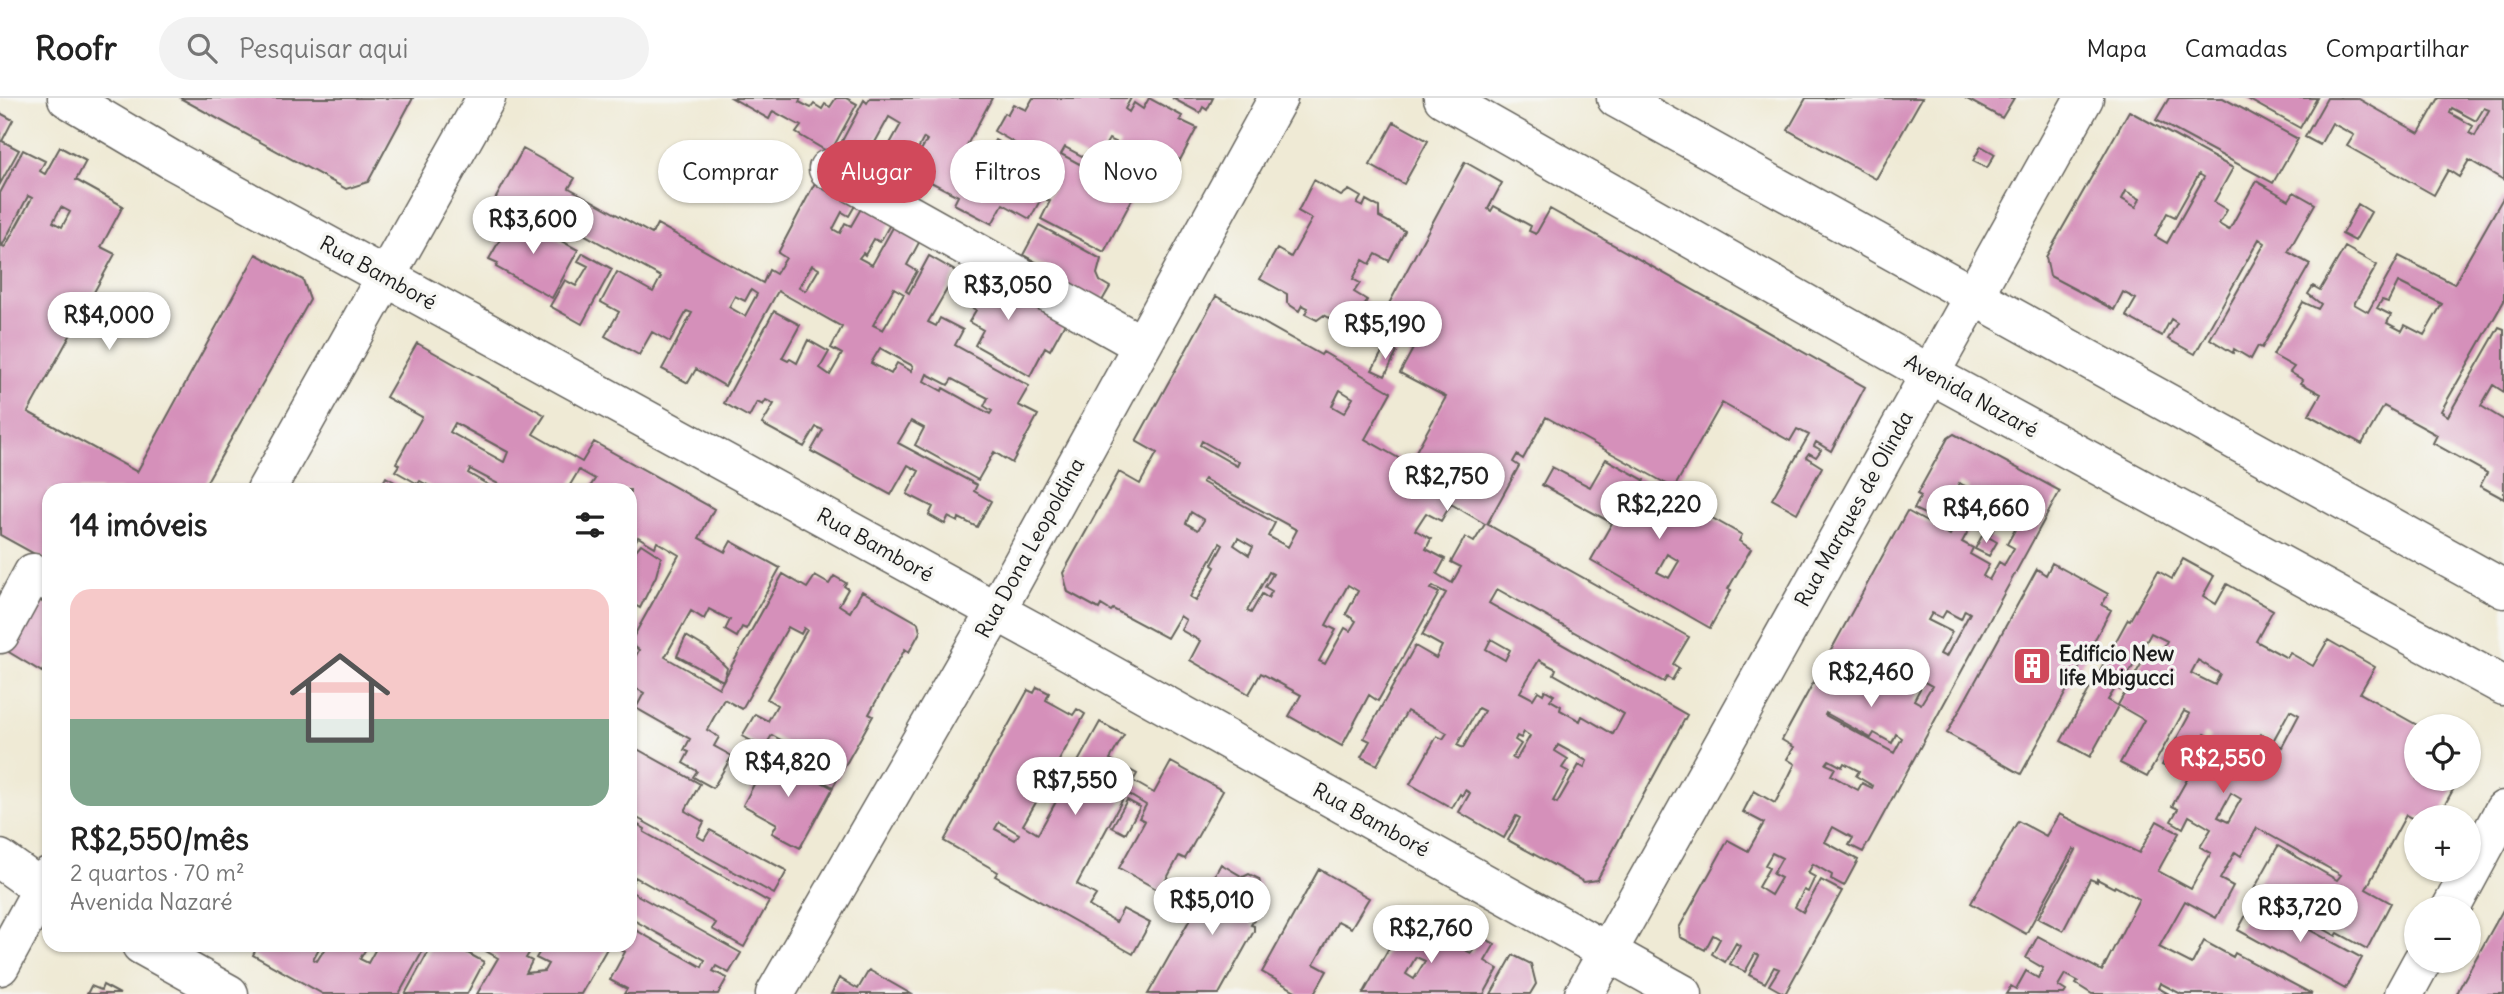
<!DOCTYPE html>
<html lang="pt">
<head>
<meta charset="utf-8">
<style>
  body { margin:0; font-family:Delius,sans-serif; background:#f2f2f2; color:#222; height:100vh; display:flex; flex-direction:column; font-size:26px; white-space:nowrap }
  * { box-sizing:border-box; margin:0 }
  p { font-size:23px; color:#767676 }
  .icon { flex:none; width:38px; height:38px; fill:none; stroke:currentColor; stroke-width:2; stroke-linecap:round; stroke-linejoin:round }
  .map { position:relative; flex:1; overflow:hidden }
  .sheet { position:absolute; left:42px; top:385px; width:595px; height:469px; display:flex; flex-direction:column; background:#fff; border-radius:21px; box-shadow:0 2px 5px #0004 }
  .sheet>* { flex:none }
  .banner { position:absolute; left:658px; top:42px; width:665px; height:63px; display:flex; gap:14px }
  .tools { position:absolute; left:2404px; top:616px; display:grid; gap:14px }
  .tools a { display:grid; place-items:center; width:77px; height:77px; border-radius:50%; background:#fff; box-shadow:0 2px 5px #0004; font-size:35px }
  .price { position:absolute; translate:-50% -60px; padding:0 16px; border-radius:24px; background:#fff; color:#222; font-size:23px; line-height:46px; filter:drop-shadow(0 2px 4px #0008) }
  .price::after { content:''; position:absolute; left:50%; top:42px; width:21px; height:16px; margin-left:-10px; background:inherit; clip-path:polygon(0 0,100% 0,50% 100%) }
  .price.active { background:#d1495b; color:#fff }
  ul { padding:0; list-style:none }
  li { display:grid; align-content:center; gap:14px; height:371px; padding:0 28px }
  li+li { border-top:2px solid #e0e0e0 }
  li span { display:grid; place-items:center; height:217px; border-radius:21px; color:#555 }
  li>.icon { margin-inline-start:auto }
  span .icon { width:126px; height:126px; fill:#fffc; stroke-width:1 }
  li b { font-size:30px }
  h2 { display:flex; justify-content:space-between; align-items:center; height:84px; padding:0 28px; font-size:30px }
  .chip { padding:0 24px; border-radius:32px; background:#fff; box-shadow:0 2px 5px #0004; font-size:24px; line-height:63px }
  .chip.active { background:#d1495b; color:#fff }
  header { display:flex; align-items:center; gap:42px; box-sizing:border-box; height:98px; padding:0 35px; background:#fff; border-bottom:2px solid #e0e0e0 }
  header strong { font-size:33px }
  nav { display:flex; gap:38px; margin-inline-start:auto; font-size:24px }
  .search { width:490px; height:63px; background:#f2f2f2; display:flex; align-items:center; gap:18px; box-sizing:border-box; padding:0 24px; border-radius:38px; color:#767676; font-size:26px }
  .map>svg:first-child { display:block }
  .building { fill:#d590ba; fill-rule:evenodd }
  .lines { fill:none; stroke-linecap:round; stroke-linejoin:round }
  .minor-casing { stroke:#66645d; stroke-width:41 }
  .major-casing { stroke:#66645d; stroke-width:41 }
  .minor { stroke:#fff; stroke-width:38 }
  .major { stroke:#fff; stroke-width:38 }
  .labels { text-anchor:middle; stroke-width:7; stroke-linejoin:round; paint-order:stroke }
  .street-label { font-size:21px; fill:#1c1c1c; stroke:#f6f6f2 }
  .poi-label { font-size:21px; font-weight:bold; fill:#1c1c1c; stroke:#f6f6f2; text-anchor:start }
</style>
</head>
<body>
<header>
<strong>Roofr</strong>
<div class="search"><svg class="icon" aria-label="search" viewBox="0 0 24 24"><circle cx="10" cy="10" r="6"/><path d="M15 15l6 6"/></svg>Pesquisar aqui</div>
<nav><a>Mapa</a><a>Camadas</a><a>Compartilhar</a></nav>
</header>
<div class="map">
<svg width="2504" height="896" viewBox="0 0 2504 896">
  <rect width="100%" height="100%" fill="#f6f6f2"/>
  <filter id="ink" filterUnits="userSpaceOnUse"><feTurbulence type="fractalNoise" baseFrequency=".0143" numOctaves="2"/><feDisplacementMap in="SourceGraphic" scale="14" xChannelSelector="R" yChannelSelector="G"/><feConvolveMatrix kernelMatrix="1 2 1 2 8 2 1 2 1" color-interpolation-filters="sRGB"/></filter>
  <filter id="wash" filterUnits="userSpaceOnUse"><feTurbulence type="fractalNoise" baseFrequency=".00686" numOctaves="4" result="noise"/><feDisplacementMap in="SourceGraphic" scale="28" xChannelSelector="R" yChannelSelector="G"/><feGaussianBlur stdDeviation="1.57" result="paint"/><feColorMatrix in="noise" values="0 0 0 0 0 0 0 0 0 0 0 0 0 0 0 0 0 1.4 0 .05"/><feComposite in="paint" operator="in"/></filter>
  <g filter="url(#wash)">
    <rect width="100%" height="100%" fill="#efead5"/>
    <g id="blocks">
      <!-- building -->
      <path class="building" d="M180,0H413L368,84L346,91Z
        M732,0H801L799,4L811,10L814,6L822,11L825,6L830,9L836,0H846L857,6L830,55L796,35L801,28L773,13L769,21Z
        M870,0H992L967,47L982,55L975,66L980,69L995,42L1022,56L1025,51L994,33L1004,15L1007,17L1013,6L1026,12L1033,0H1131L1125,11L1129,14L1134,5L1143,11L1149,0L1182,18L1180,22L1197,30L1180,62L1166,54L1143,92L1109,74L1114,64L1111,63L1120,46L1109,41L1095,65L1065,49L1061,56L1135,96L1104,154L1041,121L1050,103L1047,102L1054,88L1049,86L1030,121L1003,106L992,126L954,106L958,98L921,79L928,66L917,59L927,42L924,40L902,80L878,67L901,26L889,19L868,57L842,43L864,2L867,5Z
        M1172,0H1213L1207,12L1203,9L1200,15Z
        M1806,0H1922L1876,81L1788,32Z
        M1965,0H2014L2002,20Z
        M2169,0H2223L2298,41L2273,85L2156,22Z
        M2246,0H2317L2300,30Z
        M2327,0H2357L2419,35L2439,0H2504V82L2469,62L2459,79L2448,72L2434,97L2347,48L2354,37L2332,25L2320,47L2305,39ZM2452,10L2476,23L2484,10L2489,12L2475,38L2469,35L2473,28L2450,15Z
        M2129,13L2233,70L2214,104L2227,112L2219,126L2229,132L2256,83L2289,102L2294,94L2315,106L2288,154L2310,166L2262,250L2258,248L2251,261L2234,251L2233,255L2210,241L2265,145L2259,141L2195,256L2168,241L2177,225L2171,221L2162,238L2126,218L2136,201L2123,194L2114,212L2050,178L2046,159ZM2199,76L2204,79L2167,145L2155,138L2167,115L2175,119ZM2126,93L2140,101L2136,109L2122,101Z
        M0,15L13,22L2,43L19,52L0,86Z
        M1394,24L1428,43L1404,86L1370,67Z
        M1981,48L1995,56L1987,70L1973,63Z
        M60,49L86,63L76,82L123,108L101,149L115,156L28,314L137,374L256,156L303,182L310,202L202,392H169L162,388L160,392H49V464L0,437V95L23,52L45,63L40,73L45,76ZM28,98L32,100L5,149L2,148ZM61,109L70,114L62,129L53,124Z
        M523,51L575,80L569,90L652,136L657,126L763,185L769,172L776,176L786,160L778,155L817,81L857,104L849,118L842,114L833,131L840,135L845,125L851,128L863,107L892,123L880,144L874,141L865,157L863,155L859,160L872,167L896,124L922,139L907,167L917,173L906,193L909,195L929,158L957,174L928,224L936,228L940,220L963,232L955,247L1029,288L1018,307L1038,317L1012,365L994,354L978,382L915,347L924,330L911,323L898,345L977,387L974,393L991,403L977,429L959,420L958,424L948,419L945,426L929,417L933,409L907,396L919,373L908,367L891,397L811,353L823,332L816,329L804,349L762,326L774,306L766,302L763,307L757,304L749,319L724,305L774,213L800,227L782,260L788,263L790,261L797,265L808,242L829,254L820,270L830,277L842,256L831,250L842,229L778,193L725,288L696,271L688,285L662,271L692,215L687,213L670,244L652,234L639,257L605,238L619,214L601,204L617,174L653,194L661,179L524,103L516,118L493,105ZM812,167L819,171L806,193L799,189ZM894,190L904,196L883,232L873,227ZM751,192L757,196L745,218L729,209L735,198L745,203ZM880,250L913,268L911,273L897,265L891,276L871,265ZM927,276L948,287L952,281L988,300L984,308L992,313L990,316L943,290L942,293L924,283Z
        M1465,64L1502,85L1488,111L1491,113L1494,108L1531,128L1529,133L1536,136L1550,111L1865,289L1831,353L1816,344L1814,348L1821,352L1816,359L1809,355L1806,359L1822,369L1797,415L1772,401L1809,337L1797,331L1790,343L1722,305L1674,390L1546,319L1523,361L1517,357L1513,364L1519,368L1487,426L1689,539L1673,566L1679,570L1672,582L1667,579L1664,584L1497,491L1489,505L1687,617L1597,782L1584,784L1508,742L1520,720L1516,718L1504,740L1459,714L1470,695L1465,692L1462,698L1460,696L1452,710L1410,686L1437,638L1443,641L1447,635L1407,613L1377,667L1361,659L1370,643L1364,640L1415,548L1436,560L1442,548L1422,537L1446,495L1433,488L1431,491L1439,495L1378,603L1369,597L1342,648L1289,618L1301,597L1261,575L1249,596L1190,562L1200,543L1181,532L1186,522L1180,518L1167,540L1113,511L1111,513L1101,507L1099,511L1068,494L1063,475L1119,374L1140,386L1157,355L1136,343L1216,198L1321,257L1323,254L1391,294L1365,341L1409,366L1446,299L1400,275L1422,234L1385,213ZM1340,292L1353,300L1344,315L1332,308ZM1202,343L1239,364L1237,368L1200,347ZM1204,381L1297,432L1288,449L1268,438L1275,425L1202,384ZM1451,406L1485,426L1474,444L1465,439L1451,464L1461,469L1452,485L1437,476L1445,461L1426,451L1431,441L1415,432L1426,415L1441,423ZM1191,414L1204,422L1198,432L1186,425ZM1238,440L1253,449L1249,457L1234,447ZM1220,445L1223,447L1212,467L1215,469L1196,503L1190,499ZM1269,474L1273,476L1265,489L1272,493L1268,500L1262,496L1251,515L1247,513ZM1348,487L1358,493L1346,516L1356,523L1350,533L1345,530L1325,566L1319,563L1336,532L1326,527ZM1491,541L1510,552L1505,562L1486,551ZM1539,562L1556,571L1554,576L1624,616L1613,636L1582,618L1580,623L1560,612L1561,608L1550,602L1554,597L1545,592L1543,596L1538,593L1533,601L1520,594ZM1478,610L1484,613L1463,650L1457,647ZM1524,634L1530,638L1516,662L1512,660L1521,646L1515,642L1517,638L1521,640ZM1558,647L1587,663L1584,670L1579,667L1557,705L1553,703L1569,674L1562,670L1568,661L1555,653Z
        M1314,82L1341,98L1349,92L1361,99L1357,106L1363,109L1366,102L1379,109V119L1405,133L1389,163L1376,156L1370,166L1363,162L1353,181L1360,185L1354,194L1367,202L1351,232L1324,217L1317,222L1305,216L1308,210L1302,207L1299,213L1287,205V196L1260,181L1277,151L1291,159L1312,121L1298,113Z
        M2504,98V203L2441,313L2448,318L2499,229L2504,231V294L2493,287L2481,308L2504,322V401L2480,388L2487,375L2433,345L2437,337L2384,308L2362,346L2309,317L2321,296L2301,285L2303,282L2290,274L2294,269L2273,257L2303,204L2318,211L2321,206L2308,196L2313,188L2320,192L2345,149L2377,167L2354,206L2368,214L2399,158L2454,186ZM2398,184L2442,206L2424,237L2405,227L2402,233L2387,225L2391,217L2377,210L2382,202L2388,204Z
        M2358,106L2371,114L2355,143L2342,136Z
        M514,117L578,152L552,200L496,169L498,165L489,161Z
        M1039,127L1101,161L1097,176L1100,183L1110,189L1099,208L1061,186L1065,180L1023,157Z
        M583,155L612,171L582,226L550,208L565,182L576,188L588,168L578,163Z
        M969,169L1066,223L1050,252L1045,249L1030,278L975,247L983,232L969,224L976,212L952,198Z
        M417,245L545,317L533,336L582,364L594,344L714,411L699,440L725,454L731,443L780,470L746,531L742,529L737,539L725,532L730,522L709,511L704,521L691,513L665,559L719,590L723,583L677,558L686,538L708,551L727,570L723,583L783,476L807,490L815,478L829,486L834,478L846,485L844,488L848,491L839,507L850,514L862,493L918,525L920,534L909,554L905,551L869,616L873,618L833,689L779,658L786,645L772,637L764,650L742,638L755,616L768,623L777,607L767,601L807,532L804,530L801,536L788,529L742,611L724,601L707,632L719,639L714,648L732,658L713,690L693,679L697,673L683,665L689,654L684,652L690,641L636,610L644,595L630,587V568L639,552L630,545L679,457L657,444L655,449L638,439L634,446L630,444V392H588L595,381L579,372L567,392H503L504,389L470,371L468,375L497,392H437L420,383L418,386L395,373L399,367L396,365L422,319L386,299ZM455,325L508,354L504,364L450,334Z
        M1385,249L1397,254L1385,278L1372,272Z
        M1954,336L2060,393L1863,754L1849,747L1853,740L1833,729L1825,744L1858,762L1844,788L1831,781L1832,777L1813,766L1808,775L1815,779L1808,794L1804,792L1795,809L1803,814L1821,782L1842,793L1785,896L1769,887L1779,871L1774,869L1765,885L1749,877L1759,858L1755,856L1745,874L1730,866L1740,848L1736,845L1725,864L1712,856L1720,841L1713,837L1705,852L1680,839L1679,830L1728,742L1748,753L1753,744L1764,725L1743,714L1754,693L1775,705L1785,686L1795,666L1787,661L1794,649L1782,642L1907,413L1950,437L1957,424L1959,426L1962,421L1954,416L1969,390L1959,385L1939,423L1914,411L1921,398L1917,396L1948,340ZM2006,409L2022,419L2007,446L2014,450L2004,467L1999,464L1989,482L1983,478L1989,467L1970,456L1973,450L1962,444L1972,426L1990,437ZM1965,512L1970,515L1946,559L1940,556L1952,534L1928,522L1932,515L1942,520L1946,513L1961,521ZM1901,571L1932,588L1921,606L1914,602L1920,591L1896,579ZM1826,615L1871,640L1874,635L1892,645L1896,636L1902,640L1894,655L1825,617ZM1829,662L1842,669L1844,665L1859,673L1856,678L1873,688L1872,690L1862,685L1858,692L1831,677L1835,670L1826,666ZM1772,755L1782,760L1773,776L1781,780L1771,797L1758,789L1769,770L1765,767Z
        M1606,361L1644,382L1643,385L1703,419L1705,416L1742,437L1739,443L1751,451L1728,491L1731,492L1710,530L1591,462L1612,425L1542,387L1552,369L1590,389ZM1667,456L1679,463L1669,480L1657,474Z
        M386,379L409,392H379Z
        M1983,436L1997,444L1989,458L1975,451Z
        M641,446L661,459L656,478L640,510L630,504V459Z
        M2183,461L2214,478L2203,498L2216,506L2227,486L2273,512L2256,543L2287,560L2290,555L2313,568L2328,542L2375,569L2360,595L2417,627V681H2459L2438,719H2417V723L2406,717L2366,791L2391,805L2367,851L2338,835L2336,838L2254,791L2278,748L2337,782L2341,777L2257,730L2241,758L2235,754L2220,781L2233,788L2216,820L2185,803L2159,849L2192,866L2204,843L2233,859L2235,855L2312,896H2181L2160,885L2158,890L2169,896H2092L2076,886L2078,883L2065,876L2058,888L2066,893L2064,896H2006L2011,888L2016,891L2026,873L2038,880L2043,870L2026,860L2038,838L2102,873L2139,801L2115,788L2114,790L2097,781V784L2090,781L2063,833L2038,820L2076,752L2073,751L2026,836L1971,805L2018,723L2046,738L2059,716L2139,755L2157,723L2179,735L2158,773L2191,791L2211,755L2200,749L2211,731L2189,718L2183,730L2171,723L2178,711L2172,708L2211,639L2205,636L2182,678L2162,667L2190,616L2184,613L2147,679L2120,665L2144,622L2118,607L2148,554L2158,559L2167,543L2151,535L2120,592L2116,589L2108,602L2118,608L2090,659L2061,643L2128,521L2130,522L2158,473L2172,481ZM2198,562L2220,576L2215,587L2191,575ZM2290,612L2299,617L2282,649L2273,643ZM2260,636L2272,643L2262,663L2252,659L2259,646L2255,644ZM2231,695L2241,701L2228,724L2218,719Z
        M2052,465L2108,496L2102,507L2111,512L2021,676L1947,635L2037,471L2046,477Z
        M37,501L49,508V562L42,574L7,553Z
        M1037,589L1049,595L1046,602L1073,617L1077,611L1085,616L1051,677L1031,666L1023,680L1043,692L1023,727L1038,736L1100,624L1124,637L1110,661L1137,676L1133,683L1154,695L1171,664L1223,693L1185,761L1179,758L1160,793L1119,770L1145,723L1139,720L1146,707L1126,695L1077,786L1096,797L1089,808L1116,824L1123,811L1150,825L1133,856L995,778L998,774L944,743L1028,592L1034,595ZM999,724L1019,736L1015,742L995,731Z
        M630,647L700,686L685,713L704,724L697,738L704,742L710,732L787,773L774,796L630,716Z
        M770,656L833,690L800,750L772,735L777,726L743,707Z
        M1127,702L1140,709L1125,736L1112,729Z
        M630,722L645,731L644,734L769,804L744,849L712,831L716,825L635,779L634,782L630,779Z
        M1221,766L1243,779L1249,776L1259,781L1261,790L1251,808L1258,814L1251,827L1254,828V833L1219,896H1148Z
        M1319,771L1369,800L1351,830L1338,823L1314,866L1327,873L1314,896H1296L1297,894L1262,874Z
        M630,793L741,855L729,875L716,868L713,873L727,880L718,896H624L627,891L610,882L625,854L613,847H630V829L702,869L705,862L630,820Z
        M2254,802L2362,860L2345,891L2238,832Z
        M2504,810V896H2457L2460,889Z
        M1408,816L1441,834L1439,839L1471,855L1480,838L1495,846L1485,863L1498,871L1484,896H1363ZM1416,859L1425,863L1414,881L1406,876Z
        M258,847H321L313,861L317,863L327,847H368L360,861L368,865L378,847H416L424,851L399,896H323L253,857Z
        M432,847H453L484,864L467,896H405Z
        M489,847H534L526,860L532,863L526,875L544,873L548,866L536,860L544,847H609L581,896H477L498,860L486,853Z
        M1513,857L1531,866L1536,886L1530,896H1491Z
        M869,872L911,896H831L839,880L858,891Z
        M103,887L120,896H87L91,888L101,892Z"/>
    </g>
  </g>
  <g filter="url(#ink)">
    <use href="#blocks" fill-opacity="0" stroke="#66645d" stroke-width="2"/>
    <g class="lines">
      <!-- minor casing -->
      <g class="minor-casing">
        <path id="minor" d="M67,0L170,61L1038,536L1683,896
          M828,71L1142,247
          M0,536L33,475L49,484
          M0,761L49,796
          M2451,810L2504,712
          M141,847L229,896
          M775,896L996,513L1278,0
          M1584,896L2084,0
          M2404,896L2422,863"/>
      </g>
      <!-- major casing -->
      <g class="major-casing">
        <path id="major" d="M1443,0L1930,276L2504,588
          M1616,0L2504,491
          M266,392L486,0
          M0,868L49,778"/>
      </g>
      <!-- minor -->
      <use href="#minor" class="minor"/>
      <!-- major -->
      <use href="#major" class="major"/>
    </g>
  </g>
  <!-- icons -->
  <defs>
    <g id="building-square" transform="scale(2.0125)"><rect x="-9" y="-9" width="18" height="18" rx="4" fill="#d1495b" stroke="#f6f6f2"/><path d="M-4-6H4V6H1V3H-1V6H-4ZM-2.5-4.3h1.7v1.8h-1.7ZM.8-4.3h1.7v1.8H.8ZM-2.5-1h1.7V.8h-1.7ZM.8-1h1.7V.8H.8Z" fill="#fff"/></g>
  </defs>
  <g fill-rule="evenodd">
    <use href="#building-square" x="2032" y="568"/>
  </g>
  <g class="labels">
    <!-- street labels -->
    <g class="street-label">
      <text transform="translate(378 175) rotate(29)" y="7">Rua Bamboré</text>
      <text transform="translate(1971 298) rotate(29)" y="7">Avenida Nazaré</text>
      <text transform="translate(1854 411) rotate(-61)" y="7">Rua Marques de Olinda</text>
      <text transform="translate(875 447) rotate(29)" y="7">Rua Bamboré</text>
      <text transform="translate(1030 450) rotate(-61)" y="7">Rua Dona Leopoldina</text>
      <text transform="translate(1371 722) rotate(29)" y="7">Rua Bamboré</text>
    </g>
    <!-- poi labels -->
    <g class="poi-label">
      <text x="2059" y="563">Edifício New<tspan x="2059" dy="24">life Mbigucci</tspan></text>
    </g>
  </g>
</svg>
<div class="tools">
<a><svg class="icon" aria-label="locate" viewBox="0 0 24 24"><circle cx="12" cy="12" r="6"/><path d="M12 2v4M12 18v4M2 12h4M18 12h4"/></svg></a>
<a>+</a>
<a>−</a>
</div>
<b class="price" style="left:533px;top:158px">R$3,600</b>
<b class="price" style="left:1008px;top:224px">R$3,050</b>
<b class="price" style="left:109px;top:254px">R$4,000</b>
<b class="price" style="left:1385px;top:263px">R$5,190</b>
<b class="price" style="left:1447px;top:415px">R$2,750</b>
<b class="price" style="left:1659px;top:443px">R$2,220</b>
<b class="price" style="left:1986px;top:447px">R$4,660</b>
<b class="price" style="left:1871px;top:611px">R$2,460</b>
<b class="price active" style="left:2223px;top:697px">R$2,550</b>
<b class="price" style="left:788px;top:701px">R$4,820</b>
<b class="price" style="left:1075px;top:719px">R$7,550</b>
<b class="price" style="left:1212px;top:839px">R$5,010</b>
<b class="price" style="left:2300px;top:846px">R$3,720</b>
<b class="price" style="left:1431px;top:867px">R$2,760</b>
<div class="banner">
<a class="chip">Comprar</a>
<a class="chip active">Alugar</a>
<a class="chip">Filtros</a>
<a class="chip">Novo</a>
</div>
<section class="sheet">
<h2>14 imóveis<svg class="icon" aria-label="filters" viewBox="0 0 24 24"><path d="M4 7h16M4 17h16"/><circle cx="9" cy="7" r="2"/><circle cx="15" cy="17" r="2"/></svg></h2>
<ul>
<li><span style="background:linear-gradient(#f6c9c9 60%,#7fa58c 0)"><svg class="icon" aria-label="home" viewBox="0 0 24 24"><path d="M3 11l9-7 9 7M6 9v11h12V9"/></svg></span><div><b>R$2,550/mês</b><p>2 quartos · 70 m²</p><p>Avenida Nazaré</p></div></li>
</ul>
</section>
</div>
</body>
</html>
